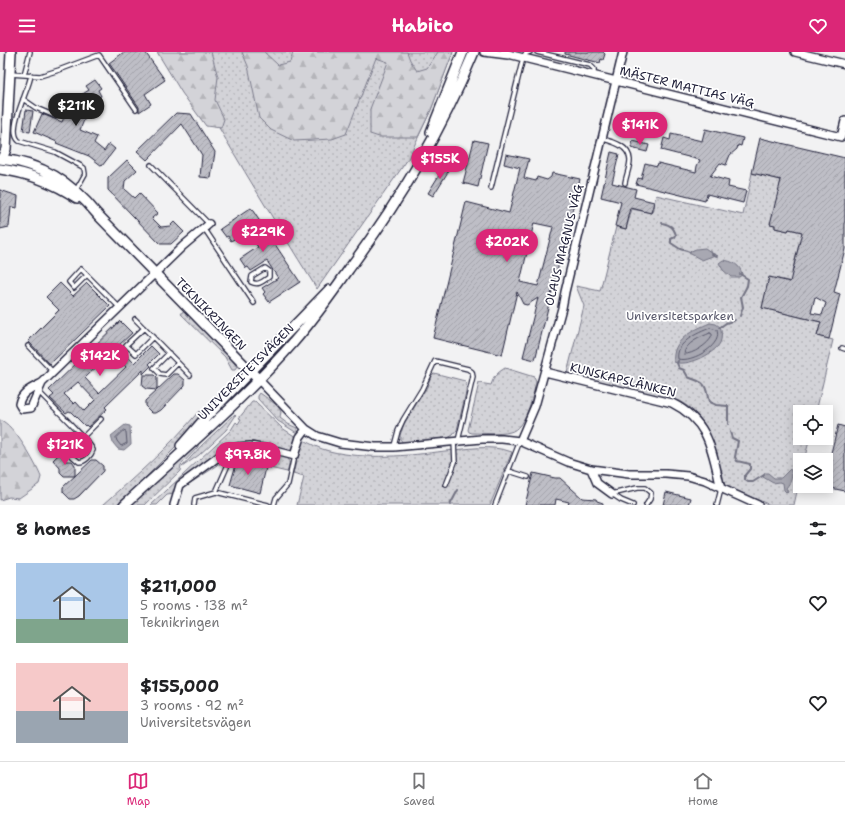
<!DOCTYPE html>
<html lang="en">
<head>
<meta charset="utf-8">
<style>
  body { margin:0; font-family:"Shantell Sans",sans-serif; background:#f6f6f6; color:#202124; height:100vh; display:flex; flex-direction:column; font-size:15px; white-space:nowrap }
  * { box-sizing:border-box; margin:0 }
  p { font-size:13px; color:#757577 }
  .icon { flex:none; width:22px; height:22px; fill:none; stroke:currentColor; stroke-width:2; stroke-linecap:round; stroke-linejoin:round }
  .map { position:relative; height:453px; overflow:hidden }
  .details { display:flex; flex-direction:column; background:#fff; flex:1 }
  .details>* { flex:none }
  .tools { position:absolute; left:793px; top:353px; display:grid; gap:8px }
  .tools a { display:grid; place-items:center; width:40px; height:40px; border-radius:0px; background:#fff; box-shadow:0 2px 10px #0003; font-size:20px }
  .price { position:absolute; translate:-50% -34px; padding:0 9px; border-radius:14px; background:#db2777; color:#fff; font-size:13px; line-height:26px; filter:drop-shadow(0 1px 2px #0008) }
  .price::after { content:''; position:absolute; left:50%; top:24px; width:12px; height:9px; margin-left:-6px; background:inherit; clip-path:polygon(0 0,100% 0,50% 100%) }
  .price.on { background:#222; color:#fff }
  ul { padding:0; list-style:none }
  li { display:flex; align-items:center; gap:12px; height:100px; padding:0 16px }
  li span { display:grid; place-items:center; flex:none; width:112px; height:80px; border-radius:0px; color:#555 }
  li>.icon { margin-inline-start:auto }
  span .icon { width:48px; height:48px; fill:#fffc; stroke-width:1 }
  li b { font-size:17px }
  h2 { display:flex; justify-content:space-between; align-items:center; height:48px; padding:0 16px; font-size:17px }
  header { display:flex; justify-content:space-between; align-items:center; height:52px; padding:0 16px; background:#db2777; color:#fff; font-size:18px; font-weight:700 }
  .tab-bar { display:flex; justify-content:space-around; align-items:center; height:56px; border-top:1px solid #e0e0e0; background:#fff; font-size:11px; color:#757577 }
  .tab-bar a { display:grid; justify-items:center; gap:2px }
  .tab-bar .on { color:#db2777 }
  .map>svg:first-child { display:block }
  .grass { fill:url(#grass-dots); stroke:#7a7a8a }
  .forest { fill:url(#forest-firs); stroke:#7a7a8a }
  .water { fill:#a8a8b2; stroke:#727282 }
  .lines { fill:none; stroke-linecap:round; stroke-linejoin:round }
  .shore { stroke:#58586b; stroke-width:1 }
  .stream { stroke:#727282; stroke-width:2 }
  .building { fill:url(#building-hatch); stroke:#22223b; fill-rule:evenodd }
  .lane-casing { stroke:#22223b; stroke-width:6 }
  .street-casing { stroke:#22223b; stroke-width:10 }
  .secondary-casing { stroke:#22223b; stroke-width:12 }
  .lane { stroke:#fff; stroke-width:3.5 }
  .street { stroke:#fff; stroke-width:7 }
  .secondary { stroke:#fff; stroke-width:9 }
  .labels { text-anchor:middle; stroke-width:3.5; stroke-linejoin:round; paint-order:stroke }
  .street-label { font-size:12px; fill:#22223b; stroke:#fff }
  .park-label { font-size:12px; fill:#57576a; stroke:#fff }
</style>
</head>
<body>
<header><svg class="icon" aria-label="menu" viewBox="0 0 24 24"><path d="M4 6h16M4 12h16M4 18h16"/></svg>Habito<svg class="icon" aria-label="heart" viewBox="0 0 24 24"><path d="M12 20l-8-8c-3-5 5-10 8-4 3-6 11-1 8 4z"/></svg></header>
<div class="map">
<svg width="845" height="453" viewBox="0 0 845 453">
  <defs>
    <pattern id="grass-dots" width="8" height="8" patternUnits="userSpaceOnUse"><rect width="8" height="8" fill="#d3d3d8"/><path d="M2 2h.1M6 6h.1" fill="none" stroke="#b5b5ba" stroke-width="1.8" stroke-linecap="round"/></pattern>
    <pattern id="forest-firs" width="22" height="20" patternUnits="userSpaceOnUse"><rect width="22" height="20" fill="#d3d3d8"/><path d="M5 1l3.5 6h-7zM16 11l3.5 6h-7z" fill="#b5b5ba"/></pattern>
    <pattern id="building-hatch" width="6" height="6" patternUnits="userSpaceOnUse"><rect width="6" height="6" fill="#bebec6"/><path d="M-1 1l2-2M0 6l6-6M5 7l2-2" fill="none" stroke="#a3a3ab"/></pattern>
  </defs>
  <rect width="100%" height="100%" fill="#f2f2f3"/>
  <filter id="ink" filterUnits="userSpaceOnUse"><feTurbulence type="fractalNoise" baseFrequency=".025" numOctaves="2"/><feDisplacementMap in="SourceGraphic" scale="8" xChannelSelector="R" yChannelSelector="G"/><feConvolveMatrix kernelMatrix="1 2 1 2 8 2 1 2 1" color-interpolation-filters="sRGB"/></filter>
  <g filter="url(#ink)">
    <!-- grass -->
    <path class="grass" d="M177,0H453L431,58L408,107L317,237C268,159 220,81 177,0Z
      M752,121L781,128L771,172L775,173V176L788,179L789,177L823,185L800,189L792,220L801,232L770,225L762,256L821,270L817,284L833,288L816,360H800V386H810L804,408H800V426L794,453H770L724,433C715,400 713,367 679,349L567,321L584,254L576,234L600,239L616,175L626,177L632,157L652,161L656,143L743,163Z
      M184,258L204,277L232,308L237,315L235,318H232L225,305L181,262Z
      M505,316L534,325L536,330C533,344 525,377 510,380C499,383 483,381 472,381L469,380L468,378L479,331L491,333C494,324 497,321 505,316Z
      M434,321L465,329L467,336L457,378L453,383L448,386L403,391L400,387V383L404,372L427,335L431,324Z
      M260,341L278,354L281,360L280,366L288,372L297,376V381L278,369L258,347V344Z
      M252,350H255L282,376L296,385L292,398L286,399L243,393L178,431L174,442L167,443L157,453H151L231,378L236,370L238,372L241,367L239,366Z
      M199,359L202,362L196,371L176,395L138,433L116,453H103C137,423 170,394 199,359Z
      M235,362L236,363L226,378L199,403L182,415L202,393Z
      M303,388C311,392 320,397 329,399C367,408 407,404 445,399C468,397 490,392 512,400L490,453H297L304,425L293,422L300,394Z
      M198,392V395L181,413L180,419L145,453H131L187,401Z
      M245,397C254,398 284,400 288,408C291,412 288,417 287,420L244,410V406L238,405L237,408L229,406L181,437L183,433C202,420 221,400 245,397Z"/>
    <!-- forest -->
    <path class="forest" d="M157,0H211L218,25L215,48L224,67L221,76L206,74L182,41Z
      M242,0H264L278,13L290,10L293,0H407L410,8L417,19L427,16L438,0H453L431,58L418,85H379L370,82V57L388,10L376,6L346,82L332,87L294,89L271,78L259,66L248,14Z
      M0,368C13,371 36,412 41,425L39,432L19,446L9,445L0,448Z"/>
    <!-- water -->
    <path class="water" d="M705,196L715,203L702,208L689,201V200L696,197Z
      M723,208C732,209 741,213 742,223L739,225H731L723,218L719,211Z
      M710,271L716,272L720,275C722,280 722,286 720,291C713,303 687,315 674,310C671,288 693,278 710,271Z
      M125,373L130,374L131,392L124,398L118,397L113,391L111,384Z
      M790,417C794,423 791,430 786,436L788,440L787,441L784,438L783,431L780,430L773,431L763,425L765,421H768L774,426H781Z"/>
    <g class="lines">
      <!-- shore -->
      <path class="shore" d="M710,276L717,278C718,282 718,286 715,290C709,300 689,310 678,307C675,290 698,281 710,276Z
        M710,281L712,282V284C709,292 692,303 684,302C685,291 701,285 710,281Z
        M123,379L126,380L127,391L121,394L117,389L116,386Z"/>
      <!-- stream -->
      <path class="stream" d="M662,171C670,173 673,174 676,183L675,185L671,187V191L680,197L690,200
        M712,202L717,204
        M740,222L748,227L747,234L741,245L743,255L740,264
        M719,276L726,271L735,268
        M678,309L677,311L679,316L684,318L688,325C692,327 697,328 700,330C707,333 707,343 709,350L716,353L728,354V372
        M730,380L732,386L738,389L735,405L737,409L750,412V417L745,423V428L748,430H753L764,423
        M450,453L458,438"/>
    </g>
    <!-- building -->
    <path class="building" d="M124,0H145L165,28L145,42L151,52L139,60V55L109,11Z
      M565,0H603L605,2L603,8L601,7L600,11L565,2Z
      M95,28L101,36L98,38L101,44L84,57L88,58L80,78L97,85L94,91L104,99L109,92L115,97L102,114L89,104L56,91L57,90L34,80L42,62L62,70L70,50L89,38L86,34Z
      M26,58L33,59L30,80L23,79Z
      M176,61L191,62L215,100L211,126L200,125L202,103L182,72L147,108L137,99Z
      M705,77L743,86L741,94L738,93L737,97L730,103L726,113L720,111L710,124L729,129L728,135L746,139L743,151L707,142L705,149L636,132L638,126L641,127L645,111L657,114L658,111L696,120L697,114L700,108L661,98L664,86L670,88L671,82L702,89Z
      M760,86L845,106V197L834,240L840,242L829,287L817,284L821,270L762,256L769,225L790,230L802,180L789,177L788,179L775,176V173L770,172L781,128L752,121ZM815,245L826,251L822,263L811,261Z
      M474,88L488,91L478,135L463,131Z
      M633,89L649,93L647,100L631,96Z
      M611,100L619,102L612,131L636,137L634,145L654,150L651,161L631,156L626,177L615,174L621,150L601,145Z
      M506,102L529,107L524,126L536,129L537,125L547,128L551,125L552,121L580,127L535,308L523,305L538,246L527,253L523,252L517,240L502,303L433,286L466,150L509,161L520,116L504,112ZM534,171L553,175L538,234L520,230Z
      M127,108L137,118L125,129L124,137L134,146L139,141L158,161L152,166L161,175L170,174L174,170L184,180L171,192H160L108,138V126Z
      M446,112L451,115L433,144L428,141Z
      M0,138L18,144L17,156L11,155L9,175L0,177Z
      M251,156L300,230L269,250L263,242L265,240L262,236L278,226L267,209L251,219L248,215L246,216L240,207L258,195L247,179L231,189L228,184L226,185L220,177Z
      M60,231L73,244L87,231L110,254L50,312L28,289L59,258L46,245Z
      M120,269L132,281L118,294L134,311L151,294L159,302L149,312L151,314L143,322V318L105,355L107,357L88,375L86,373L85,374L71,360L69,359L66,361L50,346L54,343L49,338ZM112,300L126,315L99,341L85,326ZM78,330L95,348L84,359L76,350L74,352L64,342Z
      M174,322H178L185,328V333L161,358L156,361H152L145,354V349L157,338L146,337L142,334L143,323H154L157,326V338Z
      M838,373L845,375V439L826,435V421Z
      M60,401L66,409H72L75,413V424H64L60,420V416L53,408Z
      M238,405L245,406L244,410L266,416L260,441L230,433Z
      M92,408H96L103,414V419L79,444L74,447H70L63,440V435Z
      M533,421L555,426H560L582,446L596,447L597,449L603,451V453H568L569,450L556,447L555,453H525Z
      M666,440L691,446L689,453H663Z"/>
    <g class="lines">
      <!-- lane casing -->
      <g class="lane-casing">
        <path id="lane" d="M537,0L590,13L594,17V24
          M10,22L40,24L59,18L99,3L136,57
          M24,23L30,0
          M31,23C29,38 6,78 19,89L55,100L81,114L84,116L85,122L76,138
          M23,47L36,56L55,64
          M603,87C614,90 629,94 630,108C630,115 626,124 625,131
          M151,113L209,172
          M491,136L523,6L525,2L530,0
          M204,176L254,251
          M265,216L269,219V225C263,229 259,234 251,230L252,224Z
          M87,223L74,236L69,230L81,217C94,230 107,243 120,256
          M135,267L190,323
          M144,276L126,293L136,302L153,285
          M28,294L53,320
          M842,296L845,297
          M169,301L154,316L160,322L166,323L178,311
          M39,340C48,350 90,389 93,398C91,404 85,410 79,410L71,403L86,388
          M83,385L101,367
          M394,394L398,379L403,368L422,337L435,309L468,317L472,320L473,325L458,389
          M509,419L528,425
          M446,433L455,410L454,389
          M216,440L227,415
          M194,453L195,446L216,440L268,453
          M274,453L276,446L288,432L294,404
          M495,453L520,389
          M633,453L621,448L612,442L637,436H645L651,441L650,447L646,453
          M717,453L721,437"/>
      </g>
      <!-- street casing -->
      <g class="street-casing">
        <path id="street" d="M484,0L508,3
          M504,0L512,3L841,85L845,69
          M795,0L845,12
          M545,320L672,351C710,370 712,399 721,437
          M258,327L306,377L317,384L340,391L375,395H394L482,387H502L520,389L568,410L591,417L629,422H666L688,424L705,429L758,453
          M42,331L31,356L22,357L19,352C21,340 32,336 42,331L183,194L209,172
          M520,389L535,354L562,256L565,240L623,0
          M591,417L597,431L612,442
          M174,453L180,433L225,400L238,395L250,394L267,397L294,404L300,385L306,377"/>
      </g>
      <!-- secondary casing -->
      <g class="secondary-casing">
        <path id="secondary" d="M431,80L463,0
          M0,107C42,111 71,130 97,162L258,327
          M2,107L6,97L11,0
          M0,117C29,121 53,130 77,146
          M181,394L208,363L329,238
          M124,453C181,400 241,350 292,292C313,268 331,243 349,217C400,148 441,80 474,0"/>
      </g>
      <!-- lane -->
      <use href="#lane" class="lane"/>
      <!-- street -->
      <use href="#street" class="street"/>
      <!-- secondary -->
      <use href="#secondary" class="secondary"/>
    </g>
  </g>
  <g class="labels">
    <!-- street labels -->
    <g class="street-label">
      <text transform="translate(687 35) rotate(14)" y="4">MÄSTER MATTIAS VÄG</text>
      <text transform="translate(564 193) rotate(-76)" y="4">OLAUS MAGNUS VÄG</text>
      <text transform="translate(211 262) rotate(46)" y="4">TEKNIKRINGEN</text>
      <text transform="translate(246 320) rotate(-45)" y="4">UNIVERSITETSVÄGEN</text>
      <text transform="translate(623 328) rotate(14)" y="4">KUNSKAPSLÄNKEN</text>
    </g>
    <!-- park labels -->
    <g class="park-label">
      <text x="680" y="268">Universitetsparken</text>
    </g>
  </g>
</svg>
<div class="tools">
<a><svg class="icon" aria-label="locate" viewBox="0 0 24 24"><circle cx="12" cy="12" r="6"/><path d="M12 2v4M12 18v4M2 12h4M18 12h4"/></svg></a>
<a><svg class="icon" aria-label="layers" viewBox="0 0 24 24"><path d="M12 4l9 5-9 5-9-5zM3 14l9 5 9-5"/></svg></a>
</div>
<b class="price on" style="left:76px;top:75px">$211K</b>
<b class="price" style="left:640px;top:94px">$141K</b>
<b class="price" style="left:440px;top:128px">$155K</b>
<b class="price" style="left:263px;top:201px">$229K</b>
<b class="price" style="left:507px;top:211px">$202K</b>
<b class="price" style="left:100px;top:325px">$142K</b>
<b class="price" style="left:65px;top:414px">$121K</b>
<b class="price" style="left:248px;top:424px">$97.8K</b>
</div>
<section class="details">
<h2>8 homes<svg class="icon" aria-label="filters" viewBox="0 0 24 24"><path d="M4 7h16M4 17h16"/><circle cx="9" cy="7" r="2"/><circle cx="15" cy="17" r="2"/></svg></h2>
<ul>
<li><span style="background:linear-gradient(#a9c7e8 70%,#7fa58c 0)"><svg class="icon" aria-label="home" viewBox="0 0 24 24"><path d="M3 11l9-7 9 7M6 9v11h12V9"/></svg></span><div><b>$211,000</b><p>5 rooms · 138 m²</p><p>Teknikringen</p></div><svg class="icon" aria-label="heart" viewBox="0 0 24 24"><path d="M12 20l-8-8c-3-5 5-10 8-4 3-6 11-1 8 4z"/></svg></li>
<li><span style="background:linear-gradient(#f6c9c9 60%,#9aa5b1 0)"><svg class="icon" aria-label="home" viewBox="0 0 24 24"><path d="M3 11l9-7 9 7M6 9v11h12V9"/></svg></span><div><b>$155,000</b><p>3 rooms · 92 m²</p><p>Universitetsvägen</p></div><svg class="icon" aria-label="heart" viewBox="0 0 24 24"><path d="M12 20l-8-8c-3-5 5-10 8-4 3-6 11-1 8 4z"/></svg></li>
</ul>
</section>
<nav class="tab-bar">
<a class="on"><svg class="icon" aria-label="map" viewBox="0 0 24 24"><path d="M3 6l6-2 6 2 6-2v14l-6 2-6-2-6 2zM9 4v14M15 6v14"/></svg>Map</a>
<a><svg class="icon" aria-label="saved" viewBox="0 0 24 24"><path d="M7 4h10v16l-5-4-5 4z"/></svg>Saved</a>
<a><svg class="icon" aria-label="home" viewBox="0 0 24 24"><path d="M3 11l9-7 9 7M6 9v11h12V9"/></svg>Home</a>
</nav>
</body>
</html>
